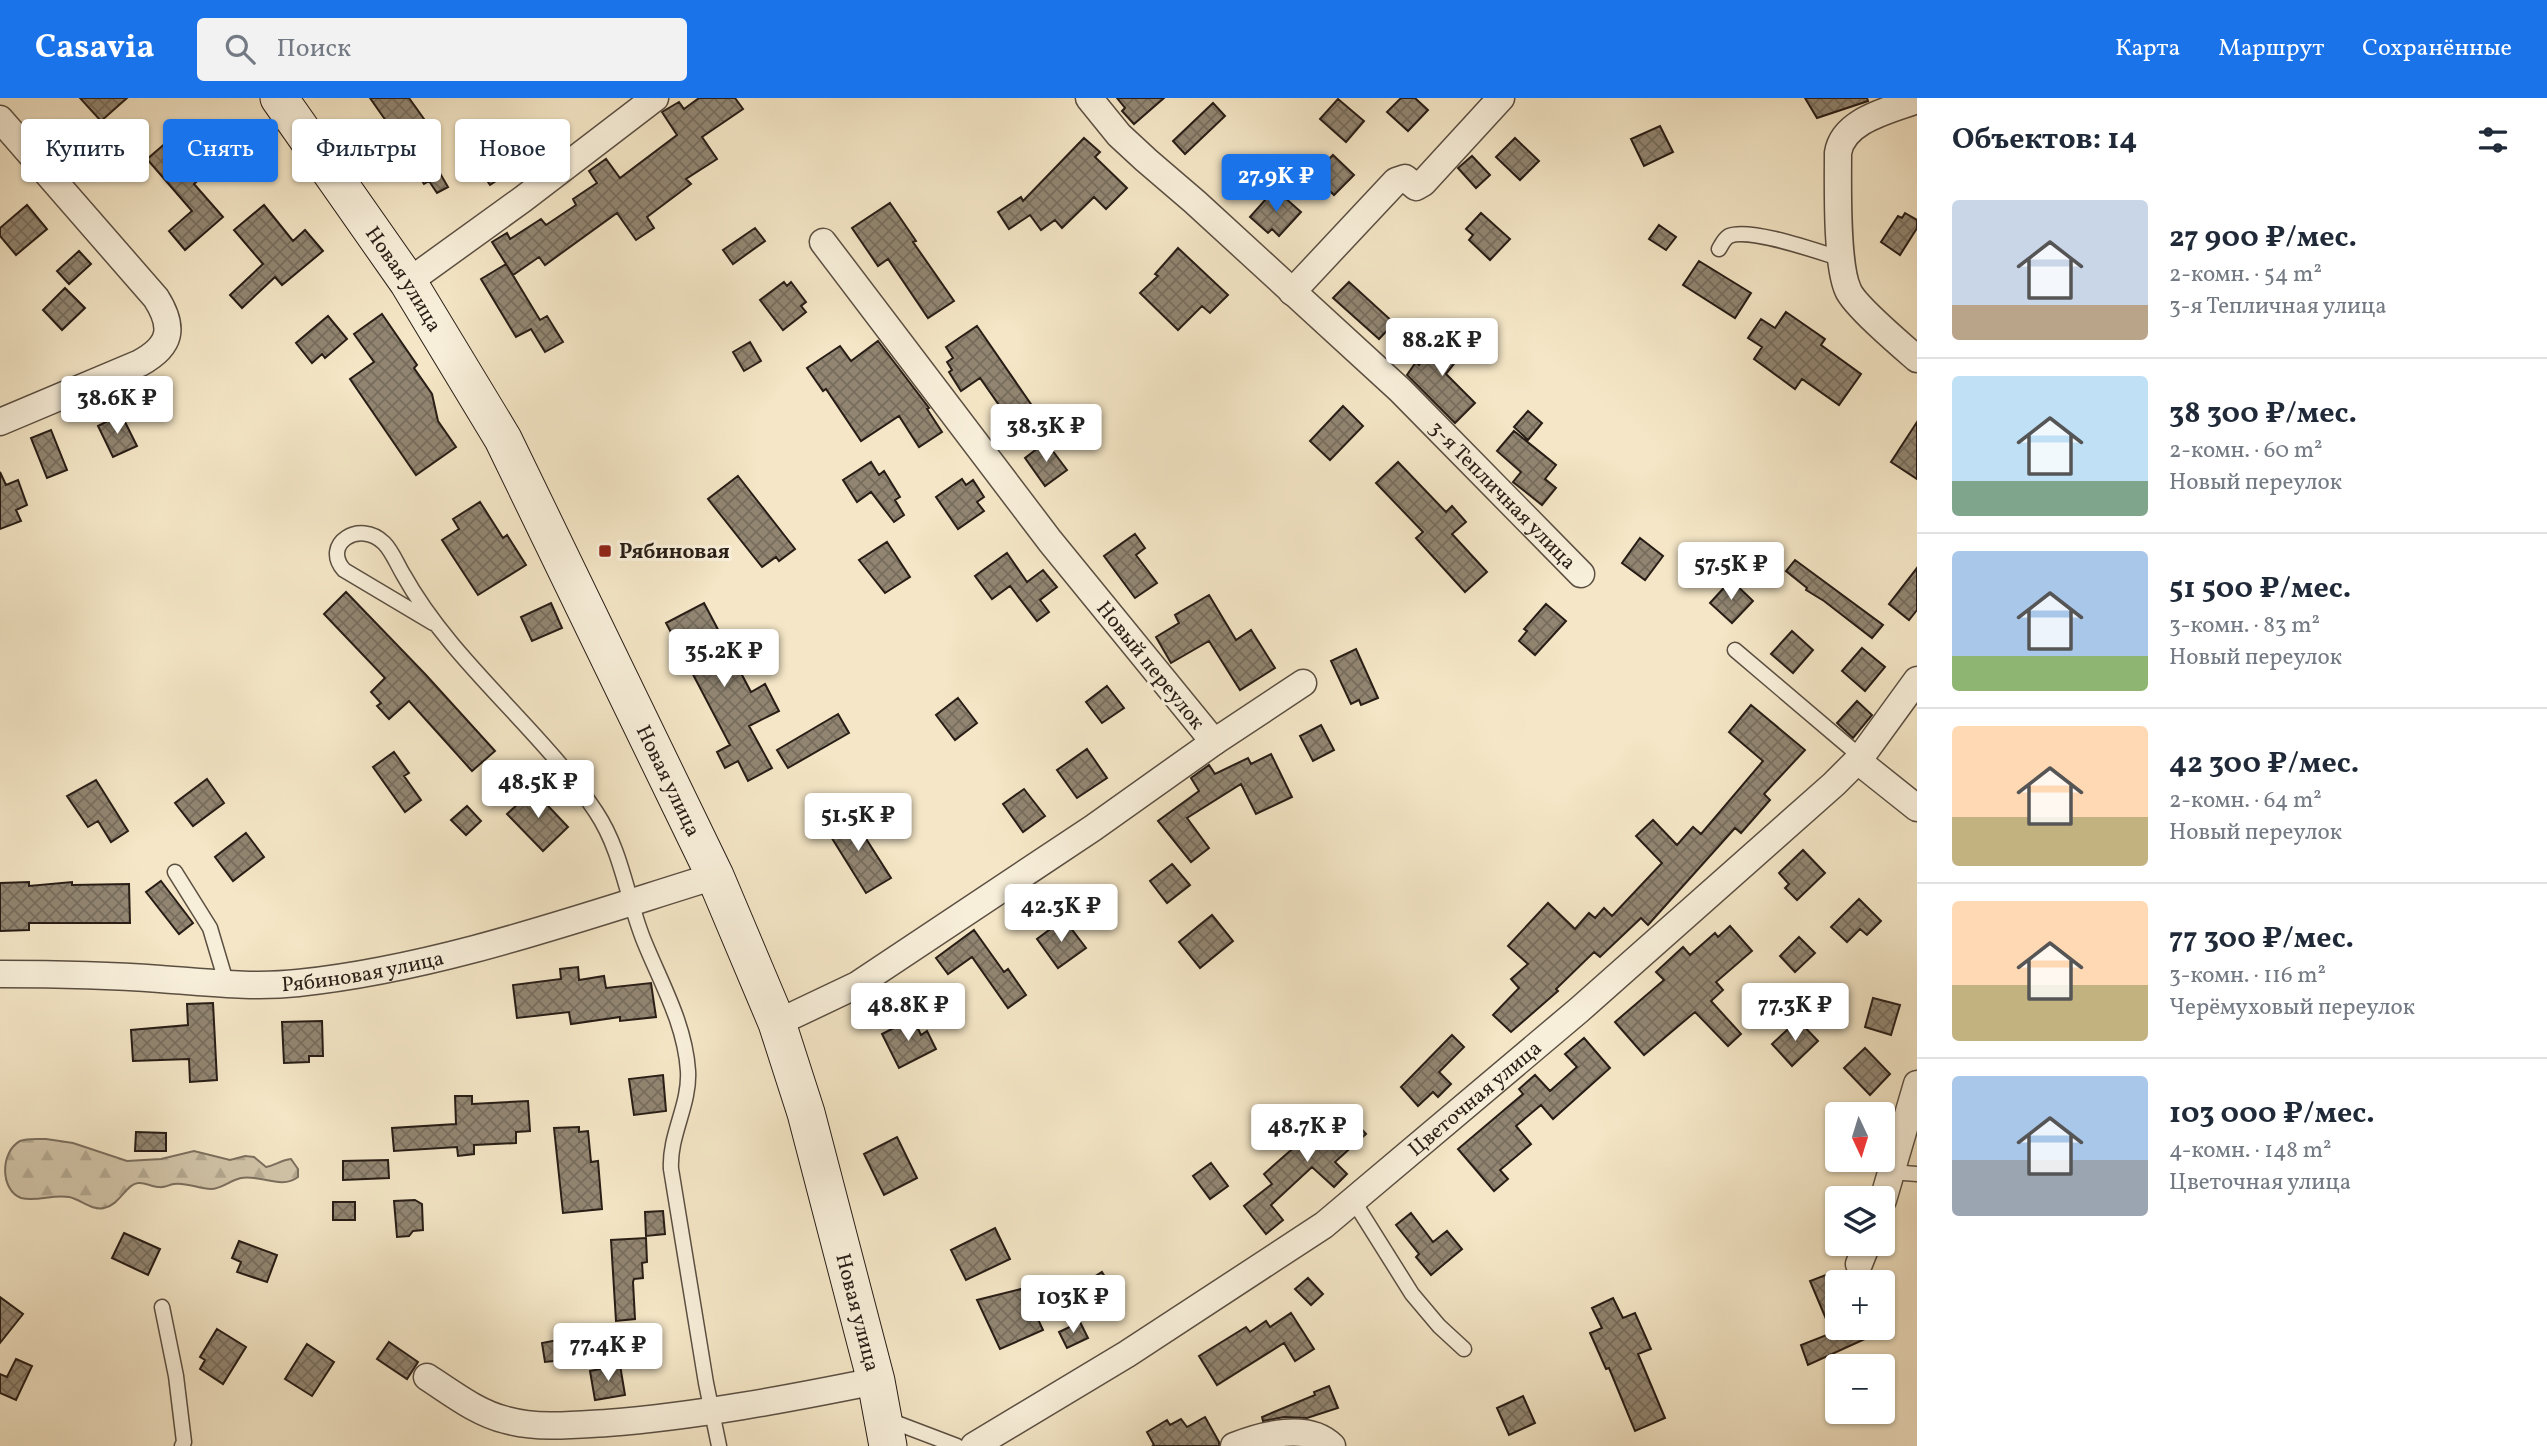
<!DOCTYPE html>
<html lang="ru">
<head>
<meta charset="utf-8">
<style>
  body { margin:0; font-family:Vollkorn,serif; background:#f2f2f3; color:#1f2937; height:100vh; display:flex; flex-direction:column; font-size:26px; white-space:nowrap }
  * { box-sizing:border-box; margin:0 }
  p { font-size:23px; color:#747a83 }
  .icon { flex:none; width:38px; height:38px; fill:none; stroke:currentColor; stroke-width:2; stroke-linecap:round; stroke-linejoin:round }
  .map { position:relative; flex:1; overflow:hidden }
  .side { display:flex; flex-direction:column; background:#fff; width:630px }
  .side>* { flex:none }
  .banner { position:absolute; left:21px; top:21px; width:665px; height:63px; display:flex; gap:14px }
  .needle { width:46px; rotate:176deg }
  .tools { position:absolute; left:1825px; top:1004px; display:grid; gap:14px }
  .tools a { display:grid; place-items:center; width:70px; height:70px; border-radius:7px; background:#fff; box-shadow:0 2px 5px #0004; font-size:35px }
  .price { position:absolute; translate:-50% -60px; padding:0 16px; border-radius:7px; background:#fff; color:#222; font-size:23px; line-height:46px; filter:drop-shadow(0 2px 4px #0008) }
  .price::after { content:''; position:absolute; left:50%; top:42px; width:21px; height:16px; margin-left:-10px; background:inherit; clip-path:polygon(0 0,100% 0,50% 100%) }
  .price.selected { background:#1a73e8; color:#fff }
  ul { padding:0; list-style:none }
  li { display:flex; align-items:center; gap:21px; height:175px; padding:0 35px }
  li+li { border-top:2px solid #e0e1e3 }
  li span { display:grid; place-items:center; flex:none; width:196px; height:140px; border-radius:7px; color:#555 }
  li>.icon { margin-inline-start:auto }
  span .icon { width:84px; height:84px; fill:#fffc; stroke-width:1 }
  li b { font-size:30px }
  h2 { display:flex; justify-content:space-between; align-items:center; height:84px; padding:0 35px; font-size:30px }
  .pill { padding:0 24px; border-radius:7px; background:#fff; box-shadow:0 2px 5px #0004; font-size:24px; line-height:63px }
  .pill.selected { background:#1a73e8; color:#fff }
  header { display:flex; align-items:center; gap:42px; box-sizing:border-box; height:98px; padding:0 35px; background:#1a73e8; color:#fff }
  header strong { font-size:33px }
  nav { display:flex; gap:38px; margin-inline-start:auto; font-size:24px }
  .search { width:490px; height:63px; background:#f2f2f3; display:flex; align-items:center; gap:18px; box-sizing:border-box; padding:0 24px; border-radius:7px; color:#747a83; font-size:26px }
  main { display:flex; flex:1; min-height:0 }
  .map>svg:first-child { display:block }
  .forest { fill:url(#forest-firs); stroke:#7c705f; stroke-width:2 }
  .building { fill:url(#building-cross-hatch); stroke:#281d16; stroke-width:2 }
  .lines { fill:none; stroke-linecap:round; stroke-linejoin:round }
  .lane-casing { stroke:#5b4f42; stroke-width:17 }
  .street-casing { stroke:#5b4f42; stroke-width:29 }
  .secondary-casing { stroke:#281d16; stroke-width:39 }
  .lane { stroke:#f8efda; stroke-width:14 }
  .street { stroke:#f8efda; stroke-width:26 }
  .secondary { stroke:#f8efda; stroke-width:37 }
  .poi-dot { fill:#8f2418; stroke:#f8efda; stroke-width:2.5 }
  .labels { text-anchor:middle; stroke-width:6; stroke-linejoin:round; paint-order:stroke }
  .street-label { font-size:21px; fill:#281d16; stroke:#f8efda }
  .poi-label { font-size:21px; font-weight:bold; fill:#281d16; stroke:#f8efda; text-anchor:start }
</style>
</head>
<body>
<header>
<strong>Casavia</strong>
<div class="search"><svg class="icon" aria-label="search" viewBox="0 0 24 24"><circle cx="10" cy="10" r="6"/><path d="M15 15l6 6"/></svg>Поиск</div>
<nav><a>Карта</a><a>Маршрут</a><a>Сохранённые</a></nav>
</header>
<main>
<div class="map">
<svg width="1917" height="1348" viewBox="0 0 1917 1348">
  <defs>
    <pattern id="forest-firs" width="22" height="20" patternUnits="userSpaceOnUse" patternTransform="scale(1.75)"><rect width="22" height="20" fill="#d1c4a8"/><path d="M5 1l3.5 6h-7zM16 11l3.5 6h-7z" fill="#b3a890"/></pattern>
    <pattern id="building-cross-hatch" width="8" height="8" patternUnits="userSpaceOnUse" patternTransform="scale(1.75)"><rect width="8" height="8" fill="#928672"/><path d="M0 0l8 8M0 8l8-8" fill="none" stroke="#776d5d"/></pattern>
  </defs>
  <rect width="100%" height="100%" fill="#f4e6c6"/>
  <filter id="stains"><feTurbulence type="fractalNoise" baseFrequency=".00286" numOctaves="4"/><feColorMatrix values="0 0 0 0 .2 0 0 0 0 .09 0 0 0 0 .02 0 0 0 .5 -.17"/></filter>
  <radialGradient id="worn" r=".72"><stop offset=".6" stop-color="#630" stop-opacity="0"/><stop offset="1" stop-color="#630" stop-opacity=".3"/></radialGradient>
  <!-- forest -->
  <path class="forest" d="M46,1041L73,1045L127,1063L161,1061L194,1053L230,1062L245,1058L254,1059L266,1069C276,1067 281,1062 291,1061L298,1071V1079C281,1092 260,1076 241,1080C231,1082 221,1091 211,1091C199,1091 186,1084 174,1086C168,1087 165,1090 159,1089C152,1089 145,1084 138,1085C126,1086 120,1107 104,1110C92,1113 80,1101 69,1099C53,1096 37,1104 21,1100C0,1092 0,1054 20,1043C27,1040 38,1041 46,1041Z"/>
  <!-- building -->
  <path class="building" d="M80,0H127L101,23Z
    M370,0H409L424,21L413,29L448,89L437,95L429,83L424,86L411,65L414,63Z
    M699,0H735L743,11L702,39L717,61L686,81L691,86L647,119L654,130L636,142L617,115L545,167L539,159L513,177L492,144L507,135L510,141L541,121L546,127L576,107L573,101L597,85L589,73L606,61L620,80L677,37L662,14L679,4L684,11Z
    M1117,0H1164L1134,26L1122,13L1125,10Z
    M1401,0H1415L1428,12L1408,33L1387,14Z
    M1805,0H1867L1868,3L1817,20Z
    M1338,1L1364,23L1346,44L1320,21Z
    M1213,5L1225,18L1185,56L1173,43Z
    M1660,28L1673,54L1644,68L1631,41Z
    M174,38L180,45L188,38L214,68L194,86L223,119L185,152L169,133L192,113L147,61Z
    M1084,40L1100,54L1095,59L1127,90L1106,111L1094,99L1062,130L1055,122L1041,132L1030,117L1009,131L998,114L1021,99L1023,103Z
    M1515,40L1539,63L1520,82L1496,59Z
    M503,42L506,46L509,44L520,60L513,65L516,70L490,87L473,62Z
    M1333,57L1354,77L1334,97L1313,77Z
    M1472,58L1490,77L1476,90L1458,70Z
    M1275,91L1301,114L1279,138L1272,131L1268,135L1250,119Z
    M890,105L916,143L913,144L954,203L928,220L888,161L878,168L852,130Z
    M27,107L47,131L16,157L0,138V130Z
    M264,107L293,143L305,132L323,153L282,187L275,179L242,210L230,197L263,166L234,132Z
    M1481,115L1510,141L1490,162L1469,142L1473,137L1466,131Z
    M1905,115L1917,122V130L1900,157L1881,144L1898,118L1902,120Z
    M1659,127L1676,139L1666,152L1649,141Z
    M755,130L765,143L733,166L723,152Z
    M1178,150L1228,197L1210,215L1202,208L1178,232L1140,195L1158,178L1155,176Z
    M79,153L91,166L69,186L57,173Z
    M1699,163L1751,195L1735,220L1683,187Z
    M506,166L540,222L547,218L563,244L545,254L531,231L516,239L481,181Z
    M784,184L787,188L791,184L806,204L801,208L806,214L783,232L760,202Z
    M1349,184L1394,225L1379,241L1333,200Z
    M65,190L85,210L62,232L43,212Z
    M1786,214L1825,241L1821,247L1861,276L1839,307L1802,281L1795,291L1754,261L1762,249L1748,240L1761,221L1775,230Z
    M382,216L417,267L414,270L432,296L438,323L456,349L416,377L350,281L374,264L354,236Z
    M328,218L347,241L325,260L322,256L312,265L296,245Z
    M977,228L1035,312L1013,327L980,280L961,293L949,274L952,272L947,264L953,260L946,249Z
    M1443,235L1465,252L1446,276L1475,305L1455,325L1407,277L1416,264L1419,267Z
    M878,243L929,310L927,311L942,334L919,349L899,318L861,343L826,291L823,293L807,270L840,248L851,263Z
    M750,244L761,263L744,273L733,254Z
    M1343,308L1363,328L1330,362L1310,343Z
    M1528,313L1542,325L1528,342L1514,329Z
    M121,316L137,348L113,359L98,328Z
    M1917,324V381L1891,364Z
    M51,332L67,372L47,380L31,340Z
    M1514,333L1556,367L1545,381L1556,390L1542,407L1513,384L1521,374L1497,353Z
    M1046,344L1067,372L1045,388L1025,360Z
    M871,364L879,377L884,373L900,399L895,402L904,417L894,424L871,394L857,404L843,382Z
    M1398,364L1446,414L1452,408L1466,424L1452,436L1487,474L1465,494L1416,440L1423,434L1376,385Z
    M0,374L6,387L18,382L27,407L16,412L21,423L0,431Z
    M738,378L795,451L779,463L776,459L762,469L708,401Z
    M962,381L966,387L973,382L984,399L977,404L984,413L958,431L936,399Z
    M480,404L503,440L507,437L526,467L478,497L442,442L459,431L453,421Z
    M1135,436L1145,450L1136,457L1157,485L1135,500L1104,458Z
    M1640,440L1663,458L1645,482L1622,465Z
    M887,444L910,479L885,495L859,462Z
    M1007,455L1027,484L1043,472L1057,489L1040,502L1049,514L1037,523L1010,488L992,501L975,478Z
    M1795,462L1883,527L1872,540L1824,503L1806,492L1807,490L1786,473Z
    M1917,470V512L1909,522L1889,506Z
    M1731,482L1753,503L1732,525L1710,505Z
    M346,494L426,577L495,653L472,673L409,603L389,621L377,608L381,605L371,594L385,580L324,516Z
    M1209,497L1236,542L1251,532L1275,570L1240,592L1209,543L1171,565L1156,539L1179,525L1175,517Z
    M551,505L562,530L532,543L521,519Z
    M704,505L751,594L765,586L779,613L749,628L772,670L748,683L738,663L725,670L717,654L730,647L666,525Z
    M1546,506L1566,523L1535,557L1519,543L1527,533L1524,531Z
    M1792,533L1813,552L1793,575L1771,556Z
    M1862,550L1885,569L1865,593L1842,573Z
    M1356,551L1378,600L1361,607L1359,602L1351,606L1331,563Z
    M1107,588L1124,610L1102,625L1086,604Z
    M958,600L977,625L955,642L936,617Z
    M1857,603L1872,617L1853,640L1837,625Z
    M1751,607L1805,652L1764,696L1770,702L1741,735L1735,730L1648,827L1641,820L1600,859L1594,854L1556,891L1558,893L1511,934L1493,917L1519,890L1511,881L1528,866L1508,848L1548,805L1575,831L1589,815L1595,820L1604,810L1612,818L1662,765L1636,738L1653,722L1677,747L1693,729L1701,736L1763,663L1729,634Z
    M838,616L849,635L788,670L777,652Z
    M1321,627L1334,652L1313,663L1300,638Z
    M1087,651L1107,680L1077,700L1057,672Z
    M394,654L409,675L404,678L421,702L405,714L373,669Z
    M1271,656L1292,699L1256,716L1241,686L1187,720L1209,750L1191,764L1158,723L1199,693L1191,680L1209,667L1215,676L1248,660L1251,666Z
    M207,681L224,705L193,728L175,705Z
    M96,682L128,733L111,744L98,723L88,729L67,698Z
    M1024,691L1045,718L1023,734L1003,706Z
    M533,692L568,729L543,753L507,716Z
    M467,708L481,723L466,737L451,722Z
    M849,714L891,780L866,795L825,729Z
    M246,735L264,759L233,783L215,759Z
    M1803,752L1825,775L1797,802L1785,790L1789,786L1779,775Z
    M1172,766L1190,787L1167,805L1150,783Z
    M161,783L193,825L179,836L146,794Z
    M29,784V788L72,784V787L129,786L130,825H29V832L0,833V785Z
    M1859,801L1881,823L1867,837L1860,831L1847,844L1831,829Z
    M1212,817L1233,843L1200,870L1179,844Z
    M1064,821L1086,850L1058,870L1037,841Z
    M1730,828L1752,853L1716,884L1723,892L1711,903L1741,936L1728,948L1695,914L1644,957L1615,924L1664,882L1656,874L1683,849L1690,857L1715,835L1718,839Z
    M974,832L1004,874L1008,871L1026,897L1008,910L972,859L948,876L936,860Z
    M1799,839L1815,855L1795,874L1780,858Z
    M578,869L579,882L604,878L606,890L651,885L656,919L620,923V919L571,926L569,914L517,920L513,887L561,881L560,871Z
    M1873,900L1900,907L1891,937L1865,929Z
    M213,905L217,982L190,984L189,961L133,963L131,932L188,927L187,906Z
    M913,920L921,937L927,933L936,951L899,970L882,936Z
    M1798,922L1818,943L1792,968L1772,946Z
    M322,923L323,958H309V964L284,965L282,924Z
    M1452,937L1464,949L1439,974L1451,986L1438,999L1433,994L1418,1008L1401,989Z
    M1584,940L1610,970L1553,1021L1541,1007L1516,1028L1531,1046L1500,1072L1508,1081L1494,1093L1458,1051L1523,996L1519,991L1535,977L1550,993L1577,969L1565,956Z
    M1865,950L1890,976L1870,997L1844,970Z
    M663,977L666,1013L634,1017L629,981Z
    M455,998H472V1006L528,1003L530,1033L516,1034V1045L474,1047V1056L458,1058L457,1049L394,1053L392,1030L456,1026Z
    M1341,1008L1366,1036L1335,1064L1347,1076L1334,1089L1312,1069L1271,1107L1283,1122L1266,1136L1244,1108L1272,1086L1264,1076Z
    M579,1029V1034L588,1033L591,1064L598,1063L602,1111L563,1115L554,1030Z
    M136,1034L166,1035V1053H135Z
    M897,1039L917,1080L884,1097L864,1056Z
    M388,1062L389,1080L343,1082V1063Z
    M1211,1065L1228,1088L1210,1101L1193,1078Z
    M415,1102L422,1106L423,1132L413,1133L409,1138L397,1139L394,1103Z
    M333,1104H355V1122H333Z
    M663,1113L665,1136L646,1138L645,1114Z
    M1411,1115L1433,1144L1447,1133L1462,1151L1431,1177L1416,1159L1419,1156L1396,1127Z
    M995,1130L1010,1161L966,1182L951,1152Z
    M124,1135L160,1151L148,1177L112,1160Z
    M646,1140L647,1164L642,1165L643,1180L634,1181L633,1184L635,1221L616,1223L611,1142Z
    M239,1143L277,1157L267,1184L237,1174L241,1164L232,1160Z
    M1102,1174L1119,1202L1098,1215L1081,1187Z
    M1831,1175L1838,1191V1230H1889L1808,1267L1801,1247L1832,1235L1810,1183Z
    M1308,1180L1323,1196L1311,1207L1295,1191Z
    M1021,1191L1026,1200L1033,1201L1038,1209L1035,1215L1043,1232L1000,1251L977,1202Z
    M0,1199L23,1216L0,1245Z
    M1613,1200L1623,1220L1635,1215L1651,1251L1638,1256L1665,1320L1635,1333L1609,1270L1606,1271L1590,1235L1602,1230L1592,1210Z
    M1291,1215L1314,1251L1295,1263L1284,1245L1217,1287L1199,1258L1246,1229L1250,1234L1266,1223L1270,1229Z
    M1080,1224L1088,1240L1067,1250L1059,1234Z
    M217,1231L246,1249L223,1286L200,1271L205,1262L200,1259Z
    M579,1235L583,1260L545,1264L542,1245L558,1242L557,1238Z
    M389,1244L418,1264L407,1281L377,1261Z
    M307,1246L334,1264L312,1298L285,1281Z
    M16,1261L32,1268L16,1302L0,1295V1276L7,1279Z
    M620,1267L625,1297L595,1302L590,1273Z
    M1329,1288L1338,1310L1307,1320L1284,1319L1263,1323L1262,1319L1315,1297L1314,1294Z
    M1523,1298L1535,1325L1509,1337L1497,1310Z
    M1205,1319L1219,1344V1348H1152L1154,1347L1147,1334L1167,1322L1170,1327L1181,1321L1187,1329Z"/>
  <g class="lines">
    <!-- lane casing -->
    <g class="lane-casing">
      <path id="lane" d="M1719,151C1722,146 1724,141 1729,138C1750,129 1819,154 1842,161
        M433,525L344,472C321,446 360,421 384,445C392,453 397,466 403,476C453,566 540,629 596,714C622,753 627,801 644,843C661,885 685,926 688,973C690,1007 669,1037 671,1071L706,1285L719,1348
        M1735,552L1861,659
        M175,774L210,830L227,887
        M1891,1074L1917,1076
        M1353,1102L1412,1196L1439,1228L1464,1251
        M162,1209L176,1278L184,1344L182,1348
        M886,1321L957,1348"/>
    </g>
    <!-- street casing -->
    <g class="street-casing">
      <g id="street">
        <path id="s1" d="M1089,0L1119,37L1146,62L1195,104L1400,292L1581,476"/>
        <path d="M1917,2C1890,12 1843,22 1838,55C1838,86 1836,166 1848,192C1854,207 1902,248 1917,261"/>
        <path d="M0,21L156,200C175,230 171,248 140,265L0,324"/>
        <path d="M408,184L523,101L655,0"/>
        <path d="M1292,194L1396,83L1405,80L1416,89L1423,85L1501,0"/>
        <path d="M1214,644L1303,585"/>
        <path d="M1858,663L1917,710"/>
        <path id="s2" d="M0,876C53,876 107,877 160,881C206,884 251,890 298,885C440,870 579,820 715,778"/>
        <path d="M777,925L857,887L1093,730L1214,644L1050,443L823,144"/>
        <path d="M1883,1102L1917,986"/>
        <path d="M1859,1166L1867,1146"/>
        <path d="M427,1279C452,1295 477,1315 506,1322C539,1331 574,1327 607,1325C697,1318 787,1301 876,1283"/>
        <path id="s3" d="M974,1348L1127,1256L1324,1127L1579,912L1834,686L1861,659L1917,582"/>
        <path d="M1234,1348C1262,1337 1308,1324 1332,1348"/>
      </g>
    </g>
    <!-- secondary casing -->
    <g class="secondary-casing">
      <g id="secondary">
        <path id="s4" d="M279,0L408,184L503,341L715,778L777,925L806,1015L876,1283L888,1348"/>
      </g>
    </g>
    <!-- lane -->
    <use href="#lane" class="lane"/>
    <!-- street -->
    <use href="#street" class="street"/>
    <!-- secondary -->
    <use href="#secondary" class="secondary"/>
  </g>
  <!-- markers -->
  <rect class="poi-dot" x="598" y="446" width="14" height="14" rx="3.5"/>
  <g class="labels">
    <!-- street labels -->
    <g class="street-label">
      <text dy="7" stroke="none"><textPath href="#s4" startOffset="220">Новая улица</textPath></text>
      <text dy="7" stroke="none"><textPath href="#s1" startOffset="574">3-я Тепличная улица</textPath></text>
      <text transform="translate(1151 567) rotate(51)" y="7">Новый переулок</text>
      <text dy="7" stroke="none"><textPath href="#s4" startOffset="788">Новая улица</textPath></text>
      <text dy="7" stroke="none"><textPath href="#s2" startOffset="364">Рябиновая улица</textPath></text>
      <text dy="7" stroke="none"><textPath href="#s3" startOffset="611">Цветочная улица</textPath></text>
      <text dy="7" stroke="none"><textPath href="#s4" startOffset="1354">Новая улица</textPath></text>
    </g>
    <!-- poi labels -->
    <g class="poi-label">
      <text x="619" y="460">Рябиновая</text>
    </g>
  </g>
  <rect width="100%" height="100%" filter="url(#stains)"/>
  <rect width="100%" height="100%" fill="url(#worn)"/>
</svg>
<div class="tools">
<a><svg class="needle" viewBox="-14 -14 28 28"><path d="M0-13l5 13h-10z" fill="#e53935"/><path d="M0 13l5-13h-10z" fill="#747a83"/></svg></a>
<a><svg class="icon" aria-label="layers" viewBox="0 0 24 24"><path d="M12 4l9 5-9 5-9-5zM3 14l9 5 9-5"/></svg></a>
<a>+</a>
<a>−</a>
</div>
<b class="price selected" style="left:1276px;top:116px">27.9K ₽</b>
<b class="price" style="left:1442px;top:280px">88.2K ₽</b>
<b class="price" style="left:117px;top:338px">38.6K ₽</b>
<b class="price" style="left:1046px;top:366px">38.3K ₽</b>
<b class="price" style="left:1731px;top:504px">57.5K ₽</b>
<b class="price" style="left:724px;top:591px">35.2K ₽</b>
<b class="price" style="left:538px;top:722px">48.5K ₽</b>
<b class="price" style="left:858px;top:755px">51.5K ₽</b>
<b class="price" style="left:1061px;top:846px">42.3K ₽</b>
<b class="price" style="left:908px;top:945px">48.8K ₽</b>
<b class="price" style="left:1795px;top:945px">77.3K ₽</b>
<b class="price" style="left:1307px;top:1066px">48.7K ₽</b>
<b class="price" style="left:1073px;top:1237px">103K ₽</b>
<b class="price" style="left:608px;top:1285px">77.4K ₽</b>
<div class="banner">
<a class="pill">Купить</a>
<a class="pill selected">Снять</a>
<a class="pill">Фильтры</a>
<a class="pill">Новое</a>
</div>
</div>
<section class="side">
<h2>Объектов: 14<svg class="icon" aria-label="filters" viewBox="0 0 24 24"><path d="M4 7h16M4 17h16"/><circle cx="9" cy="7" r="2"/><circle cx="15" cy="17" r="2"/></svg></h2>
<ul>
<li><span style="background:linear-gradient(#c9d6e8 75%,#b9a48a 0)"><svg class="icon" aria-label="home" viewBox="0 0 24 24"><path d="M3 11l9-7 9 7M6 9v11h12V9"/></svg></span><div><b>27 900 ₽/мес.</b><p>2-комн. · 54 m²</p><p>3-я Тепличная улица</p></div></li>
<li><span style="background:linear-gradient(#bfe0f5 75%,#7fa58c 0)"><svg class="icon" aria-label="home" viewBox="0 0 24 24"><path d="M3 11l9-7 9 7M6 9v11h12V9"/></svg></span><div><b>38 300 ₽/мес.</b><p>2-комн. · 60 m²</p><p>Новый переулок</p></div></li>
<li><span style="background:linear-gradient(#a9c7e8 75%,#8fb573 0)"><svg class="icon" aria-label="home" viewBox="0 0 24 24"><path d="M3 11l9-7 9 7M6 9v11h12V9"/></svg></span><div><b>51 500 ₽/мес.</b><p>3-комн. · 83 m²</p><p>Новый переулок</p></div></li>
<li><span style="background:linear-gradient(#ffd9b3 65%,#c2b280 0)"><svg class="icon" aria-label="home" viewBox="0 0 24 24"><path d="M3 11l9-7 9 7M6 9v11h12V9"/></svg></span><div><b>42 300 ₽/мес.</b><p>2-комн. · 64 m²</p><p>Новый переулок</p></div></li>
<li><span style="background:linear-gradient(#ffd9b3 60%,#c2b280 0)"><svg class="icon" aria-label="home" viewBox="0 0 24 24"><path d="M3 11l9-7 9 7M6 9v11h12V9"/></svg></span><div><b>77 300 ₽/мес.</b><p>3-комн. · 116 m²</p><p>Черёмуховый переулок</p></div></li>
<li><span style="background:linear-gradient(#a9c7e8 60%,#9aa5b1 0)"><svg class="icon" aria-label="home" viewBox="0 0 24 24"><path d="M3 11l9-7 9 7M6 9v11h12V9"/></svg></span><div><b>103 000 ₽/мес.</b><p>4-комн. · 148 m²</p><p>Цветочная улица</p></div></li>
</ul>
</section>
</main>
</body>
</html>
